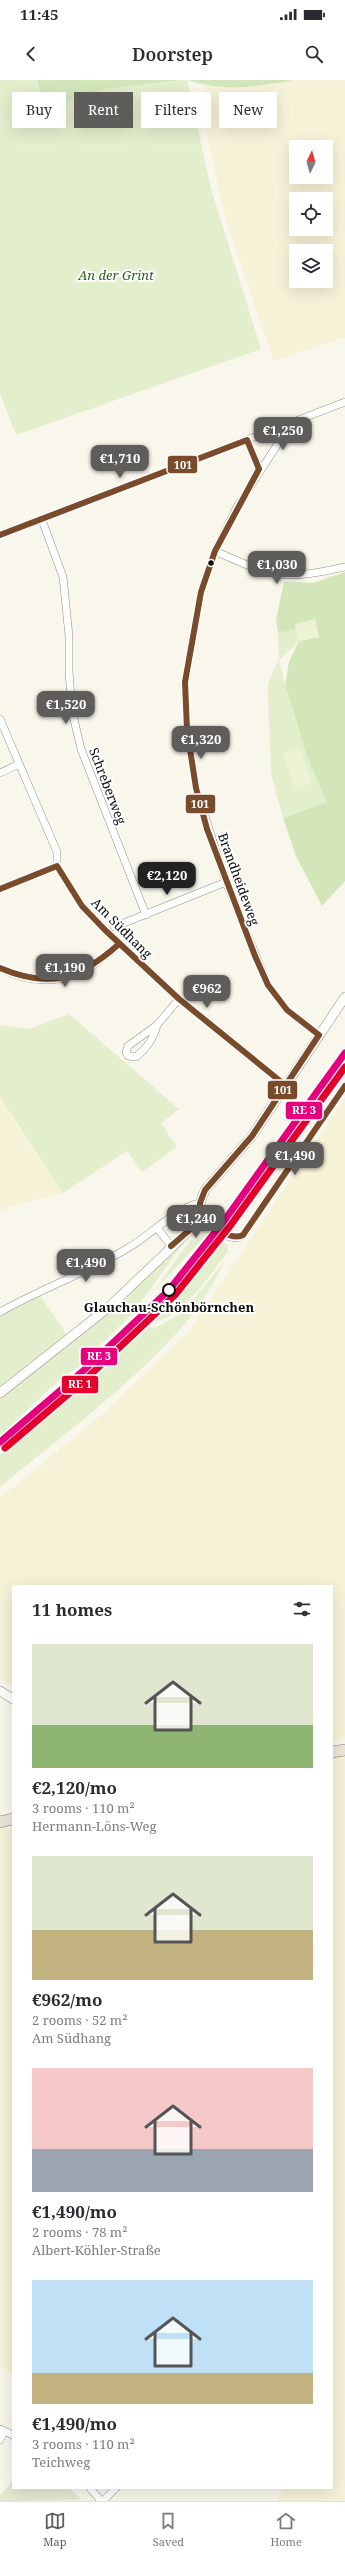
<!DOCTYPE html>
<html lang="en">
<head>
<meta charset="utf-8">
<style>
  body { margin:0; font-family:"Noto Serif",serif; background:#f7f7f7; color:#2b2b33; height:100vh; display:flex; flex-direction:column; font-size:15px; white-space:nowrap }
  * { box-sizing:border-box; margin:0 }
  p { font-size:13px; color:#7c7c81 }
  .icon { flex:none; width:22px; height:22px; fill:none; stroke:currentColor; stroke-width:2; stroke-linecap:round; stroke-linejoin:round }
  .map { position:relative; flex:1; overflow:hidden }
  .drawer { position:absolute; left:12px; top:1505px; width:321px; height:904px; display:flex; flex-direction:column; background:#fff; border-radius:0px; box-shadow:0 4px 16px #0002 }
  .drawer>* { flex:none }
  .banner { position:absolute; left:12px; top:12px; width:321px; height:36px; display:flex; gap:8px }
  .needle { width:26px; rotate:5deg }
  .tools { position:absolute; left:289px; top:60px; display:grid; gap:8px }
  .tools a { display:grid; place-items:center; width:44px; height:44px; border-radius:0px; background:#fff; box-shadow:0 4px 16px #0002; font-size:20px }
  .price { position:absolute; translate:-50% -34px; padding:0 9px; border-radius:8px; background:#5e5d59; color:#fff; font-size:13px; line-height:26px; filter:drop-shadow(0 1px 2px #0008) }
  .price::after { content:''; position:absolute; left:50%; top:24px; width:12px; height:9px; margin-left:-6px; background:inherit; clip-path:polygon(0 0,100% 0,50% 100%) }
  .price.current { background:#222; color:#fff }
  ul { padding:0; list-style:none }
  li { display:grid; align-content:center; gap:8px; height:212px; padding:0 20px }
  li span { display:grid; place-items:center; height:124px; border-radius:0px; color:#555 }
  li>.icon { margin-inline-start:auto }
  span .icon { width:72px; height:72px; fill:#fffc; stroke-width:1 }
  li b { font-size:17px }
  h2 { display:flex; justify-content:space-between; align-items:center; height:48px; padding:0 20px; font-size:17px }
  .tag { padding:0 14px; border-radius:0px; background:#fff; box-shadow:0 4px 16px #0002; font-size:14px; line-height:36px }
  .tag.current { background:#5e5d59; color:#fff }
  .status { display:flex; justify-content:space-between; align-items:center; height:28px; padding:0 20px; background:#fff; direction:ltr }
  .status svg { height:11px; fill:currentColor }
  header { display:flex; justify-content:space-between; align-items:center; height:52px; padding:0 20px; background:#fff; font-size:18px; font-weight:600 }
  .menu { display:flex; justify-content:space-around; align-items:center; height:56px; border-top:1px solid #e1e1e2; background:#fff; font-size:11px; color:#7c7c81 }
  .menu a { display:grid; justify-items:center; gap:2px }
  .menu .current { color:#5e5d59 }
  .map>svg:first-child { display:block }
  .farmland { fill:#f6f2d8; fill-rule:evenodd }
  .green { fill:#e2eecc }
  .forest { fill:#d3e6b9 }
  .cemetery { fill:#e5e9d0 }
  .pitch { fill:#ecf3d5 }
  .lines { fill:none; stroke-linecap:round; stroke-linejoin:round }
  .minor-casing { stroke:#92908c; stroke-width:8 }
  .tertiary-casing { stroke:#92908c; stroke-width:10 }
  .primary-casing { stroke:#7f7e79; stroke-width:12 }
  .minor { stroke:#fefefc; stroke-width:7 }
  .tertiary { stroke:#fefefc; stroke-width:9 }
  .primary { stroke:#ebe5d6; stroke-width:11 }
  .bus-1-casing { stroke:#fff; stroke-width:9 }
  .bus-1 { stroke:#7a4b2a; stroke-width:6 }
  .rail-1-casing { stroke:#fff; stroke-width:10 }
  .rail-2-casing { stroke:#fff; stroke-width:10 }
  .rail-1 { stroke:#e5007d; stroke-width:7 }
  .rail-2 { stroke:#e4002b; stroke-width:7 }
  .bus-dot { fill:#0a0a0a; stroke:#fff; stroke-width:1.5 }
  .stop-dot { fill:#fff; stroke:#0a0a0a; stroke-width:2 }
  .labels { text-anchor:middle; stroke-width:4; stroke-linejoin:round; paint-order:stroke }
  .park-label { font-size:13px; font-style:italic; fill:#2c611b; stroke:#fff }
  .street-label { font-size:13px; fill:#0a0a0a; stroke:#fff }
  .stop-label { font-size:13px; font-weight:bold; fill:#0a0a0a; stroke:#fff }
  .line-badge { stroke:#fff; stroke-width:1.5 }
  .badge-label { font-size:11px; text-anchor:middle; font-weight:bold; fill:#fff }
</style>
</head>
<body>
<div class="status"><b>11:45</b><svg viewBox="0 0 49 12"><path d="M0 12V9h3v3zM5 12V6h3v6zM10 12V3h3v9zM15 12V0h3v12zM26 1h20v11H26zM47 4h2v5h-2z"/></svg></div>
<header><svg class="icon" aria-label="back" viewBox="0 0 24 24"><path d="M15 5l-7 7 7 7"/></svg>Doorstep<svg class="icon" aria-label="search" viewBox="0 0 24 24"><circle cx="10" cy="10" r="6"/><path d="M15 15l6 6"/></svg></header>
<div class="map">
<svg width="345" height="2421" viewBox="0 0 345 2421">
  <rect width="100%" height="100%" fill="#f9f6ec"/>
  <!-- farmland -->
  <path class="farmland" d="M293,0H345V257L274,281L225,138L204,40L207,27L204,6L267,5ZM296,67H326V97H296ZM296,119H326V149H296ZM296,171H326V201H296Z
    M0,1017L18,1047L63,1113L0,1130Z
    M345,1018V1659L332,1662V1506H13V1608L0,1599V1418L104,1333L190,1250Z
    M345,1675V2421H276L286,2408H332V1678Z
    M13,1745V2294L0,2285V1748Z"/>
  <!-- green -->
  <path class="green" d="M0,0H37L45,28L106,9L187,0L211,109L261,269L16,355L0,313Z
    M296,549L299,561L279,580C290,629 307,676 327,722L283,738L271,693L268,613V604L279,579L278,553Z
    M69,934L179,1029L161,1043L177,1067L142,1092L127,1071L63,1113L0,1017V945L28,949Z
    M184,1133L188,1136L177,1153L170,1145Z
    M203,1147L210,1151L155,1210L191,1159L195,1162L202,1155L200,1149Z
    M186,1159L134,1232L79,1286L59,1300L0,1356V1316Z
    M222,1161L227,1165L228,1172C210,1194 182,1239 153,1242L160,1234L158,1232Z
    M225,1181C214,1201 203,1223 188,1240C133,1304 64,1354 0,1407V1375L115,1272L122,1269L147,1243L154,1249L182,1233Z
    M39,1214L69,1258L0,1313V1232Z"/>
  <!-- forest -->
  <path class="forest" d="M37,0H182L106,9L45,28Z
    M188,0H293C260,7 220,12 188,0Z
    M345,492V801L322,826L296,776L283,738L327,722L308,679L285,605L289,582L299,561L319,557L295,544L296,549L278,553L276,540L284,501L313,503Z"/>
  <!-- cemetery -->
  <path class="cemetery" d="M13,2401V2408H69L82,2420L0,2421V2415Z"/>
  <!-- pitch -->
  <path class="pitch" d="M315,539L319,557L299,561L295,544Z
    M300,668L312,703L295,709L283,674Z"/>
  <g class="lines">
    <!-- minor casing -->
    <g class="minor-casing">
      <path id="minor" d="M292,342L237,427L215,471L201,512L185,602L187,650L196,708L226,802L268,905L287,930L319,955
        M42,440L63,497L69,556V592L72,631L81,669L146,835
        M0,455L345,322
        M215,471C273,497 281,501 345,487
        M0,639L57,772V786L82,826L105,850L179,919L285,1005
        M0,693L19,684
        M0,809L57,786
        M114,847L226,802
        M0,888C46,912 84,898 119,864
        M157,945C154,959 147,968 136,977L128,976L126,972L128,966L157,945L179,919
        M200,1135L230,1157L237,1158L243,1155L345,1006
        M158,1149L171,1166
        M0,1232C42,1208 87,1193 128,1168C151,1155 175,1128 200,1123
        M0,2349L13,2355
        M0,2360L4,2351
        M90,2408L101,2421
        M103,2421L116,2408"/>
    </g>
    <!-- tertiary casing -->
    <g class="tertiary-casing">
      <path id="tertiary" d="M0,1313L109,1227L193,1147L200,1135V1123L205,1110L252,1056L345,917
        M0,1611L13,1619"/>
    </g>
    <!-- primary casing -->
    <g class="primary-casing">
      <path id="primary" d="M332,1672L345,1670
        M0,1742L13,1739"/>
    </g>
    <!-- minor -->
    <use href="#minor" class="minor"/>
    <!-- tertiary -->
    <use href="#tertiary" class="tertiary"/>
    <!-- primary -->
    <use href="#primary" class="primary"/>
    <!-- bus-1 casing -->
    <g class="bus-1-casing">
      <path id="bus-1" d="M0,455L247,360L259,389L215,471L201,512L185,602L187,650L196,708L207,749L255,876L268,905L287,930L319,955L252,1056L205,1110L200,1123V1135L193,1147L171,1166
        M0,809L57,786L82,826L105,850L179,919L285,1005
        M0,888C49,909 80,899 119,864
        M200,1135C212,1144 228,1162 243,1155L345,1006"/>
    </g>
    <!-- bus-1 -->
    <use href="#bus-1" class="bus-1"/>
    <!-- rail-1 casing -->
    <g class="rail-1-casing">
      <path id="rail-1" d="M0,1362L82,1292L169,1210L224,1141L345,973"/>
    </g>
    <!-- rail-2 casing -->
    <g class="rail-2-casing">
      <path id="rail-2" d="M5,1368L87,1298L175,1215L230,1146L345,987"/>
    </g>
    <!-- rail-1 -->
    <use href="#rail-1" class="rail-1"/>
    <!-- rail-2 -->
    <use href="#rail-2" class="rail-2"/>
  </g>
  <!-- markers -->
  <circle class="bus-dot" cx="211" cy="483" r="3.5"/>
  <circle class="stop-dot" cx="169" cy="1210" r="6"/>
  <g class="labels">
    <!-- park labels -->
    <g class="park-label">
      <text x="116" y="200">An der Grint</text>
    </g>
    <!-- street labels -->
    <g class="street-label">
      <text transform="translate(108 706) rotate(69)" y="5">Schreberweg</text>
      <text transform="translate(239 799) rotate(70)" y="5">Brandheideweg</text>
      <text transform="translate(122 848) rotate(45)" y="5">Am Südhang</text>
    </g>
    <!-- stop labels -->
    <g class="stop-label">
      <text x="169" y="1232">Glauchau-Schönbörnchen</text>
    </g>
  </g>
  <g class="line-badge">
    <rect x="167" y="375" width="31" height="19" rx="4" fill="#7a4b2a"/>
    <rect x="185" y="714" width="31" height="20" rx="4" fill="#7a4b2a"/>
    <rect x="267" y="1000" width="31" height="20" rx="4" fill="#7a4b2a"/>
    <rect x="285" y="1021" width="38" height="19" rx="4" fill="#e5007d"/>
    <rect x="80" y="1267" width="38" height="19" rx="4" fill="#e5007d"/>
    <rect x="61" y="1295" width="38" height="19" rx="4" fill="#e4002b"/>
  </g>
  <g class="badge-label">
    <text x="183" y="389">101</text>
    <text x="200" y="728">101</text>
    <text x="283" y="1014">101</text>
    <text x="304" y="1034">RE 3</text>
    <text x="99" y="1280">RE 3</text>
    <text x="80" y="1308">RE 1</text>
  </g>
</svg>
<div class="tools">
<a><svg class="needle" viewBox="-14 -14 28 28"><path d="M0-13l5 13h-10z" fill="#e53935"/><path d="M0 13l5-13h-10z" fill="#7c7c81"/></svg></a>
<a><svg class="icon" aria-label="locate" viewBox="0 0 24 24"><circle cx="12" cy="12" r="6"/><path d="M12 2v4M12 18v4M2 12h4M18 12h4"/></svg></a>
<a><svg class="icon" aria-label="layers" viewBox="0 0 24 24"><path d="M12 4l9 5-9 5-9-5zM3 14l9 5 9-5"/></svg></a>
</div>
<b class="price" style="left:283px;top:371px">€1,250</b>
<b class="price" style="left:120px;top:399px">€1,710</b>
<b class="price" style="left:277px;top:505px">€1,030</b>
<b class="price" style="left:66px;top:645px">€1,520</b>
<b class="price" style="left:201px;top:680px">€1,320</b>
<b class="price current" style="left:167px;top:816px">€2,120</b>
<b class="price" style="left:65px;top:908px">€1,190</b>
<b class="price" style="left:207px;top:929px">€962</b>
<b class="price" style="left:295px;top:1096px">€1,490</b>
<b class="price" style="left:196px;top:1159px">€1,240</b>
<b class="price" style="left:86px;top:1203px">€1,490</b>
<div class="banner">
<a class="tag">Buy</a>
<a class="tag current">Rent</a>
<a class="tag">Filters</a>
<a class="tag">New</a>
</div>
<section class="drawer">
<h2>11 homes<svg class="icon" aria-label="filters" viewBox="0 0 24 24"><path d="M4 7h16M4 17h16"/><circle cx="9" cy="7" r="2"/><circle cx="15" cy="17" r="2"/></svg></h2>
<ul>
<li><span style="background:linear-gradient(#dfe7d0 65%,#8fb573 0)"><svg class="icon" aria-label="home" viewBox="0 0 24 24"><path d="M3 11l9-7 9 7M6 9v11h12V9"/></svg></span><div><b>€2,120/mo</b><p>3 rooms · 110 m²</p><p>Hermann-Löns-Weg</p></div></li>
<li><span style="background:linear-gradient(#dfe7d0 60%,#c2b280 0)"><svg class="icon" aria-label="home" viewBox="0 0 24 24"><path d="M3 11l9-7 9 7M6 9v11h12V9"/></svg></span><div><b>€962/mo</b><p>2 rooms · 52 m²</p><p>Am Südhang</p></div></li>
<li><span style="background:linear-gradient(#f6c9c9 65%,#9aa5b1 0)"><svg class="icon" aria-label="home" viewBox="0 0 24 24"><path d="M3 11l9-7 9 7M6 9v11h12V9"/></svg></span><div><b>€1,490/mo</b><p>2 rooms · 78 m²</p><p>Albert-Köhler-Straße</p></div></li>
<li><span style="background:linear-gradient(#bfe0f5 75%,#c2b280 0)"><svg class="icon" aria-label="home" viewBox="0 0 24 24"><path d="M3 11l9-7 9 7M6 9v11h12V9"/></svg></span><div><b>€1,490/mo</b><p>3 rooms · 110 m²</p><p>Teichweg</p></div></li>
</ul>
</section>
</div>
<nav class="menu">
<a class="current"><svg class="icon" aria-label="map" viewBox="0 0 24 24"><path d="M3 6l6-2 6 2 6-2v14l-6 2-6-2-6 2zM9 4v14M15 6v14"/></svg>Map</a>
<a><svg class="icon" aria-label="saved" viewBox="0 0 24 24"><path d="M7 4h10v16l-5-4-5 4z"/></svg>Saved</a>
<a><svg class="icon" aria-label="home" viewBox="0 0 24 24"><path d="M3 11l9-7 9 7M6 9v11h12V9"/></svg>Home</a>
</nav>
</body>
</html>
